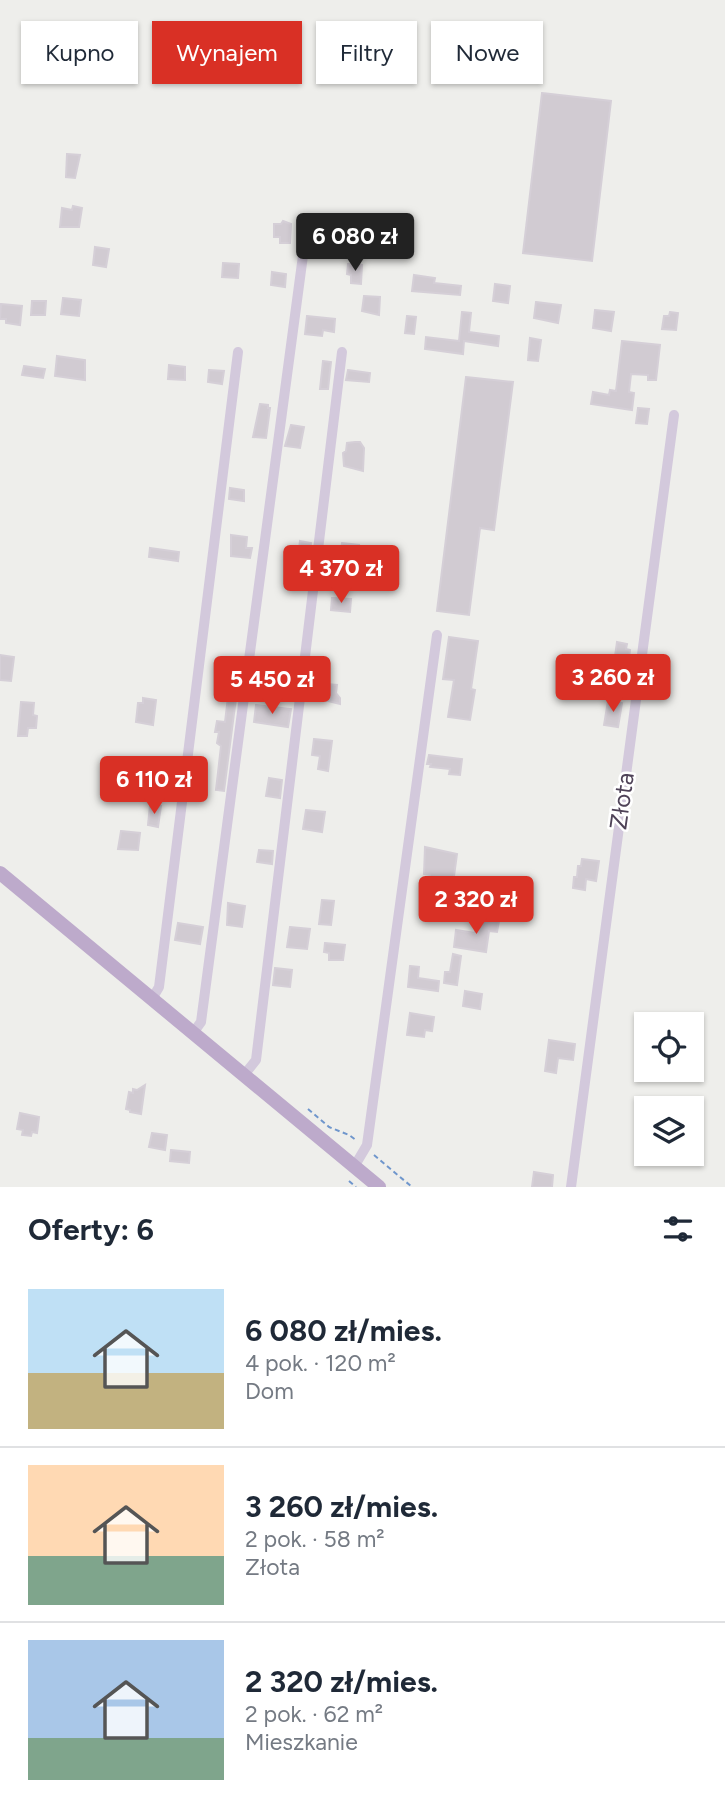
<!DOCTYPE html>
<html lang="pl">
<head>
<meta charset="utf-8">
<style>
  body { margin:0; font-family:Figtree,sans-serif; background:#f2f2f3; color:#1f2937; height:100vh; display:flex; flex-direction:column; font-size:26px; white-space:nowrap }
  * { box-sizing:border-box; margin:0 }
  p { font-size:23px; color:#747a83 }
  .icon { flex:none; width:38px; height:38px; fill:none; stroke:currentColor; stroke-width:2; stroke-linecap:round; stroke-linejoin:round }
  .map { position:relative; height:1187px; overflow:hidden }
  .panel { display:flex; flex-direction:column; background:#fff; flex:1 }
  .panel>* { flex:none }
  .top-card { position:absolute; left:21px; top:21px; width:684px; height:63px; display:flex; gap:14px }
  .tools { position:absolute; left:634px; top:1012px; display:grid; gap:14px }
  .tools a { display:grid; place-items:center; width:70px; height:70px; border-radius:0px; background:#fff; box-shadow:0 2px 5px #0004; font-size:35px }
  .price { position:absolute; translate:-50% -60px; padding:0 16px; border-radius:7px; background:#d93025; color:#fff; font-size:23px; line-height:46px; filter:drop-shadow(0 2px 4px #0008) }
  .price::after { content:''; position:absolute; left:50%; top:42px; width:21px; height:16px; margin-left:-10px; background:inherit; clip-path:polygon(0 0,100% 0,50% 100%) }
  .price.current { background:#222; color:#fff }
  ul { padding:0; list-style:none }
  li { display:flex; align-items:center; gap:21px; height:175px; padding:0 28px }
  li+li { border-top:2px solid #e0e1e3 }
  li span { display:grid; place-items:center; flex:none; width:196px; height:140px; border-radius:0px; color:#555 }
  li>.icon { margin-inline-start:auto }
  span .icon { width:84px; height:84px; fill:#fffc; stroke-width:1 }
  li b { font-size:30px }
  h2 { display:flex; justify-content:space-between; align-items:center; height:84px; padding:0 28px; font-size:30px }
  .tag { padding:0 24px; border-radius:0px; background:#fff; box-shadow:0 2px 5px #0004; font-size:24px; line-height:63px }
  .tag.current { background:#d93025; color:#fff }
  .map>svg:first-child { display:block }
  .building { fill:#d1cbd2; stroke:#d5cfd7; stroke-width:2 }
  .lines { fill:none; stroke-linecap:round; stroke-linejoin:round }
  .path { stroke:#6f96cc; stroke-width:2; stroke-dasharray:5 3.5; stroke-linecap:butt }
  .minor { stroke:#d3c9dc; stroke-width:10 }
  .major { stroke:#bdaacb; stroke-width:14 }
  .labels { text-anchor:middle; stroke-width:5; stroke-linejoin:round; paint-order:stroke }
  .street-label { font-size:24px; fill:#4f4358; stroke:#fff }
</style>
</head>
<body>
<div class="map">
<svg width="725" height="1187" viewBox="0 0 725 1187">
  <rect width="100%" height="100%" fill="#eeeeeb"/>
  <!-- building -->
  <path class="building" d="M542,93L611,101L592,261L523,253Z
    M67,154L80,155L75,178L66,177Z
    M73,206L82,208L79,227H60L62,208L72,210Z
    M325,218L333,219L332,222H336L334,238L330,237L328,245L321,243L322,236L316,235L318,220L324,221Z
    M283,221L291,224L290,243H280V237H274V224H281Z
    M95,247L109,249L106,267L93,265Z
    M223,263L239,264L238,278L222,277Z
    M348,264L362,265L361,284L351,283V275L347,274Z
    M272,272L286,274L285,287L271,285Z
    M414,275L435,278L434,283L461,286L460,295L412,291Z
    M495,284L510,286L508,303L493,301Z
    M364,296L380,297L379,315L362,311Z
    M63,298L81,300L79,316L61,314Z
    M32,301H46L45,315H31Z
    M536,302L561,305L558,323L534,318Z
    M1,304L22,306L20,325L6,323V319H0Z
    M595,310L614,312L611,331L593,328Z
    M462,312L471,313L469,332L499,336L498,346L464,341L463,354L425,349L426,337L459,341Z
    M670,312L678,313L676,330L662,329L664,316H669Z
    M307,316L335,319L334,332L323,330L322,336L305,334Z
    M407,316L416,317L414,334L405,333Z
    M530,338L541,340L538,361L528,360Z
    M622,341L660,345L656,380H648V375L631,374L629,392L634,393L632,410L591,404L593,392L609,395L610,390L616,391Z
    M57,356L85,360V380L55,376Z
    M323,361L331,362L328,389H320Z
    M169,365L185,367V380L168,379Z
    M24,366L45,369L43,378L22,375Z
    M209,370L224,371L222,384L208,382Z
    M348,370L370,373L369,382L346,380Z
    M466,377L513,382L494,530L480,528L469,615L437,611Z
    M260,404L268,405V408H270L266,438L253,437Z
    M638,408L649,409L647,424L636,423Z
    M291,425L304,427L300,448L285,446Z
    M355,442H360L364,448L363,471L344,466L343,453L346,451L347,443Z
    M230,488L244,490V501L229,499Z
    M231,535L247,537L246,548H252L250,558L231,556Z
    M300,541L311,543L306,582L295,581Z
    M342,543L359,545L357,561L345,560L346,557L340,556Z
    M150,548L179,552L178,561L149,557Z
    M332,598L351,599L350,612L331,610Z
    M449,637L478,641L471,689L475,690L470,720L448,717L454,680L443,679Z
    M617,642L627,644L626,649L630,650L627,673L613,671Z
    M0,655L14,657L11,681L0,680Z
    M221,665L237,666L236,684L220,683Z
    M326,684L337,685L336,693L340,698V704L324,700Z
    M228,697L236,698L224,791L216,790L221,746L217,743L219,732H215L217,721L225,722Z
    M143,698L156,700L153,725L136,722L138,703H143Z
    M608,701L622,703L618,727L604,725Z
    M21,702L34,703L33,715L37,716L36,728H28L27,736H18Z
    M256,705L291,709L288,727L254,722Z
    M314,739L332,741L328,771L318,769L320,756L312,755Z
    M429,755L462,759L460,775L449,774L450,769L430,767L431,764H427Z
    M269,778L282,780L280,798L266,796Z
    M150,805L161,806L158,827L148,825Z
    M306,810L325,812L322,832L303,829Z
    M121,831L140,833L138,850L118,849Z
    M425,847L457,854L449,913L426,910L430,875L424,874Z
    M259,850L273,851L272,864L257,862Z
    M582,859L599,861L596,881L586,879L585,890L573,888L574,877H577L578,866H581Z
    M322,900L334,901L331,925L319,924Z
    M228,903L245,906L242,927L227,925Z
    M477,918L499,921L497,932L489,931L486,952L454,947L456,930L475,933Z
    M178,923L203,927L200,944L175,940Z
    M290,927L310,929L307,949L287,947Z
    M325,943L345,945L343,960H329V953L324,952Z
    M453,954L461,956L457,985L444,983L445,972H450Z
    M410,966L419,967L418,978L439,981L438,991L408,987Z
    M275,968L292,970L290,987L273,985Z
    M465,991L482,994L480,1009L463,1006Z
    M410,1013L434,1017L432,1031L425,1030L424,1037L407,1035Z
    M549,1040L575,1044L573,1060L558,1058L556,1073L545,1071Z
    M145,1085L141,1114L130,1112V1110L126,1109L129,1092L133,1093V1089L137,1090Z
    M20,1113L39,1117L37,1133L32,1132L31,1136L22,1135L23,1130L17,1129Z
    M152,1133L167,1135L165,1150L149,1147Z
    M171,1150L190,1152L189,1163L170,1161Z
    M534,1172L553,1175L552,1187H532Z"/>
  <g class="lines">
    <!-- path -->
    <path class="path" d="M308,1109L329,1127L349,1135L356,1140
      M374,1155L412,1187
      M349,1181L356,1187"/>
    <!-- minor -->
    <path class="minor" d="M152,999L159,987L238,352
      M193,1033L201,1022C236,764 268,506 304,248
      M244,1075L256,1060L342,352
      M354,1167L367,1145L437,635
      M571,1187L674,415"/>
    <!-- major -->
    <path class="major" d="M0,873L379,1187"/>
  </g>
  <g class="labels">
    <!-- street labels -->
    <g class="street-label">
      <text transform="translate(622 801) rotate(-82)" y="8">Złota</text>
    </g>
  </g>
</svg>
<div class="tools">
<a><svg class="icon" aria-label="locate" viewBox="0 0 24 24"><circle cx="12" cy="12" r="6"/><path d="M12 2v4M12 18v4M2 12h4M18 12h4"/></svg></a>
<a><svg class="icon" aria-label="layers" viewBox="0 0 24 24"><path d="M12 4l9 5-9 5-9-5zM3 14l9 5 9-5"/></svg></a>
</div>
<b class="price current" style="left:355px;top:273px">6 080 zł</b>
<b class="price" style="left:341px;top:605px">4 370 zł</b>
<b class="price" style="left:613px;top:714px">3 260 zł</b>
<b class="price" style="left:272px;top:716px">5 450 zł</b>
<b class="price" style="left:154px;top:816px">6 110 zł</b>
<b class="price" style="left:476px;top:936px">2 320 zł</b>
<div class="top-card">
<a class="tag">Kupno</a>
<a class="tag current">Wynajem</a>
<a class="tag">Filtry</a>
<a class="tag">Nowe</a>
</div>
</div>
<section class="panel">
<h2>Oferty: 6<svg class="icon" aria-label="filters" viewBox="0 0 24 24"><path d="M4 7h16M4 17h16"/><circle cx="9" cy="7" r="2"/><circle cx="15" cy="17" r="2"/></svg></h2>
<ul>
<li><span style="background:linear-gradient(#bfe0f5 60%,#c2b280 0)"><svg class="icon" aria-label="home" viewBox="0 0 24 24"><path d="M3 11l9-7 9 7M6 9v11h12V9"/></svg></span><div><b>6 080 zł/mies.</b><p>4 pok. · 120 m²</p><p>Dom</p></div></li>
<li><span style="background:linear-gradient(#ffd9b3 65%,#7fa58c 0)"><svg class="icon" aria-label="home" viewBox="0 0 24 24"><path d="M3 11l9-7 9 7M6 9v11h12V9"/></svg></span><div><b>3 260 zł/mies.</b><p>2 pok. · 58 m²</p><p>Złota</p></div></li>
<li><span style="background:linear-gradient(#a9c7e8 70%,#7fa58c 0)"><svg class="icon" aria-label="home" viewBox="0 0 24 24"><path d="M3 11l9-7 9 7M6 9v11h12V9"/></svg></span><div><b>2 320 zł/mies.</b><p>2 pok. · 62 m²</p><p>Mieszkanie</p></div></li>
</ul>
</section>
</body>
</html>
